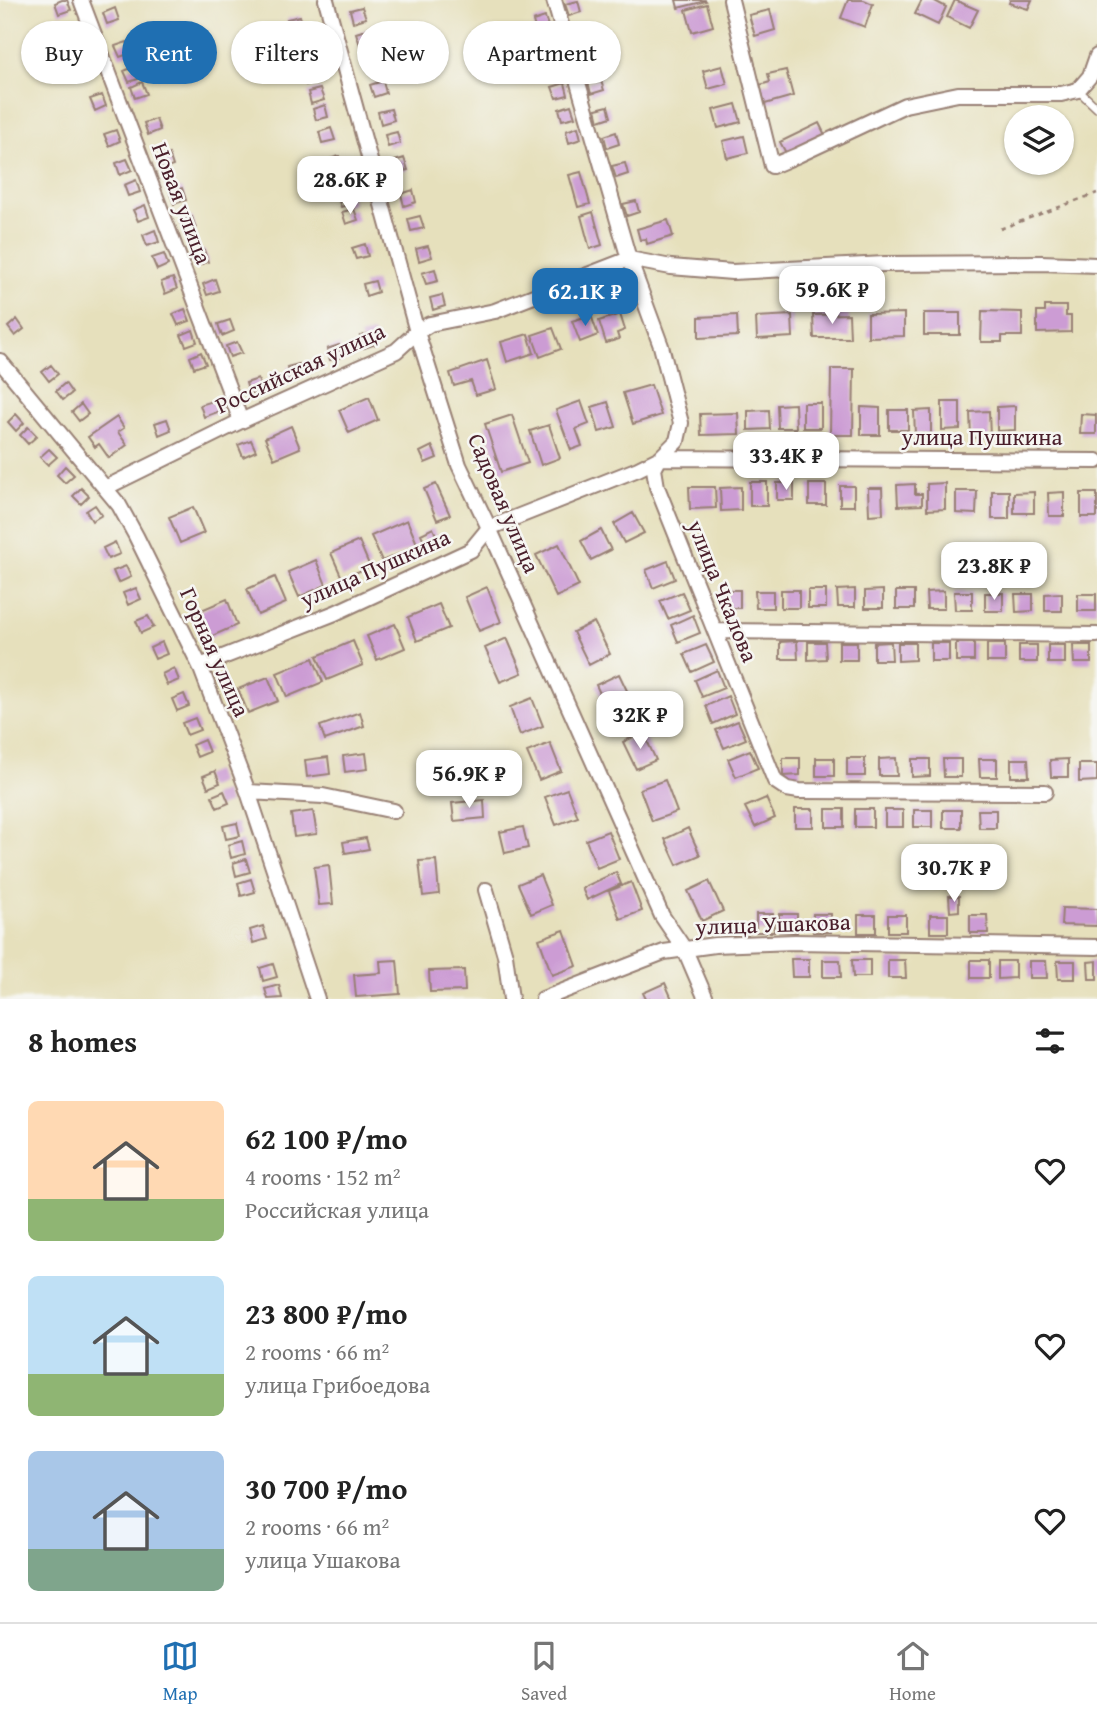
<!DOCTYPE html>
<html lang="en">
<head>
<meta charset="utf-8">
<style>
  body { margin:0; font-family:"Gentium Book Plus",serif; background:#f2f2f2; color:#222; height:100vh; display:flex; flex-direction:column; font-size:26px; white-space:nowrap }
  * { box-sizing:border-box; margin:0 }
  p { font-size:23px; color:#767676 }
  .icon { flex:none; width:38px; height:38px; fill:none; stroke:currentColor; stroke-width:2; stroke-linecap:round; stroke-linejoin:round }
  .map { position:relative; height:999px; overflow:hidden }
  .drawer { display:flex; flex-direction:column; background:#fff; flex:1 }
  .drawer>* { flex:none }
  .banner { position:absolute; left:21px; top:21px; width:700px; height:63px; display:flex; gap:14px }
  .controls { position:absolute; left:1004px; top:105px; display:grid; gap:14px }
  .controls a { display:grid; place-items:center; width:70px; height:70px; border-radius:50%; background:#fff; box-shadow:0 2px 5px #0004; font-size:35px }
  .price { position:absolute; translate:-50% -60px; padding:0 16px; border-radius:14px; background:#fff; color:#222; font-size:23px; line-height:46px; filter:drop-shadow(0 2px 4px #0008) }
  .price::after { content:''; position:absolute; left:50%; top:42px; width:21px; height:16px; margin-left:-10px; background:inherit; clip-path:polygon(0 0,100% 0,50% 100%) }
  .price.current { background:#1f6fb2; color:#fff }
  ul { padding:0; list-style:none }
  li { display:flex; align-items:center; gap:21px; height:175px; padding:0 28px }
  li span { display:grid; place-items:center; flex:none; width:196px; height:140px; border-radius:10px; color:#555 }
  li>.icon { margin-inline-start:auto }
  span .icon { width:84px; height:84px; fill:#fffc; stroke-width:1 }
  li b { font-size:30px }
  h2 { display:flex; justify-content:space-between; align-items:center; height:84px; padding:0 28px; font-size:30px }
  .chip { padding:0 24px; border-radius:32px; background:#fff; box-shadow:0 2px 5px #0004; font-size:24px; line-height:63px }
  .chip.current { background:#1f6fb2; color:#fff }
  .tab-bar { display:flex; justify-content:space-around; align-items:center; height:98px; border-top:2px solid #e0e0e0; background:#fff; font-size:19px; color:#767676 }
  .tab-bar a { display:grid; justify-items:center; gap:4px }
  .tab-bar .current { color:#1f6fb2 }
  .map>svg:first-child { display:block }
  .building { fill:#cc9cd4 }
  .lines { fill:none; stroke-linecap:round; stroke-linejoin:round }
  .service-casing { stroke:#988074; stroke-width:10 }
  .minor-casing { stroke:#988074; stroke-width:18 }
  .path { stroke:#988074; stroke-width:2.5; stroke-dasharray:5 5; stroke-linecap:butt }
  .service { stroke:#fff; stroke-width:7 }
  .minor { stroke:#fff; stroke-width:14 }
  .labels { text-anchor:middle; stroke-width:5; stroke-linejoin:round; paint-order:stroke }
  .street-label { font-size:23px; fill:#4a1f2b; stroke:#f6f6f2 }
</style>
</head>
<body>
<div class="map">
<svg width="1097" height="999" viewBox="0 0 1097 999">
  <rect width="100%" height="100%" fill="#f6f6f2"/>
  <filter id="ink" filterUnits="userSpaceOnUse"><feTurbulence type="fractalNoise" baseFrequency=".0143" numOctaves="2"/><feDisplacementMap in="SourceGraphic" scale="14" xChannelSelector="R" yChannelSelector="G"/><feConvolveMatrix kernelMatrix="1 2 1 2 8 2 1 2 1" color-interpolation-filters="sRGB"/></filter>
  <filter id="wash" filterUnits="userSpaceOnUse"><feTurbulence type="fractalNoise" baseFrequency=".00686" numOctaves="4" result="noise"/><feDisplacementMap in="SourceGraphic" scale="28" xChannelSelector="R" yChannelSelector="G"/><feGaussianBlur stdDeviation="1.57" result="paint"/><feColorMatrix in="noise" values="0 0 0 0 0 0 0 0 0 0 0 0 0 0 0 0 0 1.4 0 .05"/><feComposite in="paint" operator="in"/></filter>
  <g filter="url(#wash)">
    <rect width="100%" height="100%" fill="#e6e0bc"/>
    <g id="blocks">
      <!-- building -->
      <path class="building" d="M62,0H67L71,10L59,14L55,3Z
        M676,0H705L706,1L678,8Z
        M848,0H864L873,4L865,27L841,18Z
        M922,0H933L946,7L938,25L915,14Z
        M955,0L978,10L969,28L947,17Z
        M1010,0H1032L1028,9L1009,3Z
        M578,1L581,12L569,16L565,4Z
        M707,4L713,26L692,32L686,10Z
        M362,7L366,18L353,22L350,10Z
        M115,8L119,20L107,24L103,13Z
        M770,10L775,30L755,36L749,15Z
        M300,16L303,27L290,31L287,19Z
        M545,17L549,29L536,32L533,21Z
        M585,25L588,37L576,41L573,29Z
        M369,29L372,41L360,45L356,33Z
        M305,36L308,47L296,51L293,39Z
        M82,40L87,51L75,56L71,44Z
        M552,40L555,52L543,55L540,44Z
        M127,42L131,53L120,57L115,46Z
        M593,53L596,64L584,68L580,56Z
        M376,55L379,67L367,70L363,59Z
        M559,62L562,74L550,78L546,66Z
        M136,66L141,78L129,82L124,71Z
        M722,66L727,84L708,89L703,71Z
        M315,70L318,81L306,85L302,73Z
        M786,70L793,96L765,104L760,85L770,82L768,74Z
        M600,78L604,90L591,94L588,82Z
        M383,81L386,93L374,97L370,85Z
        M142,82L147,94L135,98L131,87Z
        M565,83L568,95L556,98L552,87Z
        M320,89L324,100L311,104L308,92Z
        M102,95L106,106L95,111L90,99Z
        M736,104L741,122L718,128L713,110Z
        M325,105L328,117L316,120L313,109Z
        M571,105L575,117L562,120L559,109Z
        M608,106L611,117L599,121L596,109Z
        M391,109L394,120L381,124L378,112Z
        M156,119L160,130L148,135L144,123Z
        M819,123L825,135L786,153L780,142Z
        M578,127L581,139L569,143L566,131Z
        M331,128L335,140L322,143L319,132Z
        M116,130L120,141L109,146L104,134Z
        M397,132L400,143L388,147L385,135Z
        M616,132L619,144L607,148L604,136Z
        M744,136L748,153L727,158L723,141Z
        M169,154L173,166L162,170L157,159Z
        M339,156L343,168L330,171L327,160Z
        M404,158L408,170L395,173L392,162Z
        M127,159L132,170L120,175L116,163Z
        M625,163L628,174L616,178L612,166Z
        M581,172L590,204L578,207L569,175Z
        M345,174L348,186L336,189L332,178Z
        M136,180L140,192L128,196L124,185Z
        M182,188L186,200L174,204L170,193Z
        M413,190L416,202L404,206L401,194Z
        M349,192L353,203L341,207L337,195Z
        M636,201L639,212L627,216L623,204Z
        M145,205L149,217L138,221L133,210Z
        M354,209L358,220L346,224L342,212Z
        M593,212L602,245L590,249L581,216Z
        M420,216L424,228L411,231L408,219Z
        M192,217L196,229L185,233L180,222Z
        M668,220L673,236L647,244L646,239L640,240L637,229Z
        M155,230L159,242L147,246L143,235Z
        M365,244L368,256L356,259L352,248Z
        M428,246L432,257L419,261L416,249Z
        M204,250L208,262L197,266L193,254Z
        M164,254L168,265L157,270L152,258Z
        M435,269L438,281L426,284L422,273Z
        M173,278L177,289L165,294L161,282Z
        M215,279L219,291L207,295L203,284Z
        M375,281L378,292L366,296L363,284Z
        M442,295L445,306L433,310L430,298Z
        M1045,306H1066V316H1071V332L1037,333V312H1045Z
        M185,309L190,321L178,325L173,314Z
        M982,311L1022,312V336H1002V342H981Z
        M904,313V336L868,337V314Z
        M924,313H960V335H924Z
        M620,314L625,330L617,333L619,339L606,343L599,321Z
        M849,314L850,338H814L813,315Z
        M591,315L598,335L580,342L572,321Z
        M737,315L738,336L699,338V317Z
        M792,315L793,337L757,339L756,317Z
        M17,319L24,329L15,336L8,327Z
        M230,320L234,331L222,336L218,324Z
        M553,328L561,349L540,357L532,335Z
        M193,330L197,342L186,346L181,335Z
        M373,333L376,344L364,348L360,336Z
        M528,334L534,353L507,362L501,342Z
        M237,342L242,353L230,357L226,346Z
        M339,345L342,357L330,360L327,349Z
        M201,352L206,364L194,368L190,357Z
        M487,360L496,389L476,395L471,381L454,386L450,373Z
        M299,364L302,375L290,379L287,367Z
        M51,365L58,374L49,381L42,372Z
        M831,369H854L853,435H830Z
        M258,379L262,391L249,394L246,383Z
        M65,383L72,393L63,400L56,391Z
        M651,385L661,415L633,424L623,393Z
        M369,397L378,420L349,433L339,410Z
        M219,399L223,410L204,417L200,405Z
        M581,401L589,424L576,429L582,446L571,450L556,410Z
        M608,402L616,427L599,432L592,407Z
        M942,402H960V429L942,430Z
        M803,403H821V428H803Z
        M81,404L88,414L79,421L72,412Z
        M795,404L796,428H778L777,405Z
        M1015,406V430L997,431V407Z
        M861,407L880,408V435H861Z
        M769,410L770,429L748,430V411Z
        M889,410H908V430H889Z
        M931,410V434H915L914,411Z
        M989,411L990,437L971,438L970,412Z
        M738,413L739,434L701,435L700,414Z
        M16,414L24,423L16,431L8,422Z
        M1081,414L1096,415V434H1080Z
        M512,415L528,463L501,472L485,424Z
        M117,417L124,428L118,432L127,445L109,458L99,444L95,447L88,437Z
        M167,419L171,430L159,435L155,423Z
        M549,425L560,458L541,465L530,431Z
        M291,426L300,448L274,459L265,438Z
        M28,427L37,436L28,444L20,435Z
        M251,440L256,451L243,457L238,445Z
        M432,446L437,458L425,463L420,452Z
        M49,449L57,457L48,465L40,457Z
        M65,466L74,475L65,483L57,475Z
        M750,482H767V506H750Z
        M777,483H794V500H777Z
        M945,483V509L927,510V484Z
        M436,484L450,515L437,520L424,489Z
        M809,484H826V505H809Z
        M915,484V494H922V505L898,506L897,485Z
        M840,486H854V506H840Z
        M689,487H715L716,508L690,509Z
        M741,487V510L721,511L720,488Z
        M81,488L89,496L81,504L73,496Z
        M868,488H882L883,514L869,515Z
        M956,491H977L976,514L956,513Z
        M992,491H1009V519H992Z
        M1034,492V513H1014V493Z
        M1064,492V516H1049L1048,493Z
        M1081,493H1097V517H1081Z
        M95,505L102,515L92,521L86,511Z
        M193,507L204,533L180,543L169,517Z
        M633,513L644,533L624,543L614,524Z
        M407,520L418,546L382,561L371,536Z
        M433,528L438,540L426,545L421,534Z
        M601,530L611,550L591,560L581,541Z
        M359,541L370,567L342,578L331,553Z
        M115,542L120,554L108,559L103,548Z
        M559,544L579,586L556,597L536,555Z
        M316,560L326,585L299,597L288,572Z
        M668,561L675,579L653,588L646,570Z
        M126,566L131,577L118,583L113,571Z
        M275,577L286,603L258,615L247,589Z
        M487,587L501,622L479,631L465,597Z
        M136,588L141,599L128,605L123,593Z
        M855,589V607H838L837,590Z
        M722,590H740V608H722Z
        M781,590H799V608H781Z
        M808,590H826V608H808Z
        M883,590V608H865V591Z
        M755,591H773V608H756Z
        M896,591H914V609H896Z
        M944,591V609H927L926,592Z
        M682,592L690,610L668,619L660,601Z
        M954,592H972V610H955Z
        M985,593H1003V611H985Z
        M1062,593V611H1045V594Z
        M1015,594H1033V611L1016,612Z
        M1078,594H1096V611H1078Z
        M227,599L237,625L210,637L199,611Z
        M439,604L449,628L417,641L408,617Z
        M693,615L700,633L678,642L671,625Z
        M148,616L154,627L141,633L136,621Z
        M594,622L610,654L589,665L573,632Z
        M395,624L405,648L377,660L367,636Z
        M507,638L522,673L500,682L485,648Z
        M353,641L363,665L327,680L317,656Z
        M797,641L798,659H780V642Z
        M162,642L167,654L155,659L150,648Z
        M808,642H825L826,659L808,660Z
        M839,642H857V660H839Z
        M891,642L892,660H874V643Z
        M898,643H915V660L898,661Z
        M931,643H949V661H931Z
        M956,643H974V661H956Z
        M987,644H1005V662H987Z
        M706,645L714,662L692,672L684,654Z
        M1019,645H1037V662H1019Z
        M1048,645H1065V663H1048Z
        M1073,645H1091V663H1074Z
        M313,658L323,682L287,697L277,673Z
        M174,668L179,680L167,685L162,674Z
        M717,670L724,688L702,697L695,680Z
        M619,674L632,701L609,713L596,685Z
        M268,677L278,701L248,713L238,689Z
        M184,694L189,706L177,711L172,699Z
        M728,696L735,714L713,724L706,706Z
        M532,698L543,726L520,735L510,707Z
        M360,712L364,726L325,740L320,726Z
        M195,718L200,730L187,735L182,723Z
        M738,721L746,739L724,748L716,730Z
        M643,732L656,760L636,769L623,742Z
        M204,740L209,752L197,757L192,745Z
        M550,743L561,771L539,780L527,752Z
        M750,750L758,768L736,777L728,759Z
        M366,753L368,769L345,772L343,756Z
        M328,757L330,774L307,777L305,760Z
        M783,758H800V775L783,776Z
        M816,758H834V776H816Z
        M847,758H865V776H847Z
        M896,758L897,776H879V759Z
        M912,759H930V776L912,777Z
        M943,759H961V777H944Z
        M979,759H997V777H980Z
        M1011,759H1028L1029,777H1011Z
        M1068,759V777H1051L1050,760Z
        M480,760L483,783L458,786L454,764Z
        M1079,764H1097V781L1079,782Z
        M215,771L220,783L208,788L203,776Z
        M665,780L677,812L652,821L640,789Z
        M567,789L578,817L556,825L545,797Z
        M224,791L229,803L217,808L212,796Z
        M766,798L775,818L755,827L745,807Z
        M484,800L485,818L454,821L452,803Z
        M795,809H813V827H795Z
        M826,809H844V827H826Z
        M855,809H873V827H855Z
        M885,810H903V827H885Z
        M914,810H932V827H914Z
        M943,810H961V828H943Z
        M978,810H996V828H979Z
        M313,811L317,834L294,837L291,814Z
        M237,823L240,836L226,839L223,826Z
        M523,827L528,848L505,853L500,832Z
        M688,828L700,855L677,865L665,839Z
        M608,831L619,859L597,868L586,840Z
        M366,838L369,849L345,853L343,842Z
        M242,841L245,854L231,858L228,845Z
        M246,859L250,872L236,876L233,863Z
        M436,860L439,894L423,896L419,861Z
        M329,865L333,904L319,905L314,867Z
        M616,872L621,884L587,900L582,888Z
        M540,875L552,905L531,914L518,884Z
        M251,879L255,892L241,896L238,883Z
        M709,881L723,911L702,921L688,891Z
        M631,882L642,911L620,919L609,891Z
        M949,896H959V911L950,912Z
        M1062,908L1097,909V926L1061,925Z
        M756,914H773L774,932H756Z
        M779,914H797V932H779Z
        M813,914H831V932H813Z
        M858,915H876V933H858Z
        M888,915H906V932H888Z
        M930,915H948V933H930Z
        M970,915H987L988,933H970Z
        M263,926L267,939L253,943L250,930Z
        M564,930L577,966L552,975L539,939Z
        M791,959H809V977H792Z
        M397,960L400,994L356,997L354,975L381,973L380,961Z
        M823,960H840L841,977H823Z
        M852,960H870V977H853Z
        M888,960H905L906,978H888Z
        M971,960H989V978H971Z
        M998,961H1015V978L998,979Z
        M1029,961H1046L1047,978H1029Z
        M1057,961H1075V979H1058Z
        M1097,961V979H1089L1088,962Z
        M273,964L277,977L263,981L260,968Z
        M464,970L465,991L430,992L429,971Z
        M665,983L672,999H646L643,993Z
        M279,985L282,998L268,999L265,989Z"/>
    </g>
  </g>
  <g filter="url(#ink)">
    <use href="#blocks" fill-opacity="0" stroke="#988074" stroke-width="2"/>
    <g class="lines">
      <!-- service casing -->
      <g class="service-casing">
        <path id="service" d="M1078,90L1097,108"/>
      </g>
      <!-- minor casing -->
      <g class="minor-casing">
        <path id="minor" d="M81,0L241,421
          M326,0L417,332L459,465L489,528L662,916L685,950L706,999
          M554,0L629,259L661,346L681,423L677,441L660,458L654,469L657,487L775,781L787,789L799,791L1045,792
          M731,0L772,166L796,156L905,105L958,94H1061L1078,90L1090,76L1097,56
          M0,361L119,505L136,536L200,666L248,792L317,999
          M105,488L241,421L396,351L417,332L430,324L495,311L629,259L671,267L732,272L885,264L1041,263L1097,265
          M715,631L1097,635
          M200,666L335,613L471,550L489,528L638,469L660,458L1097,461
          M248,792L323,796L394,811
          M486,890L505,955L511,999
          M543,999L664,952L715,945L795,942L1097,947"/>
      </g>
      <!-- path -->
      <path class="path" d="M1000,229L1097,193"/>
      <!-- service -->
      <use href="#service" class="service"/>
      <!-- minor -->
      <use href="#minor" class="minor"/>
    </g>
  </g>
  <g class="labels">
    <!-- street labels -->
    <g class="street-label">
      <text transform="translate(182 203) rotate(69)" y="8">Новая улица</text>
      <text transform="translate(300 368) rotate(-25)" y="8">Российская улица</text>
      <text x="982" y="445">улица Пушкина</text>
      <text transform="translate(504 503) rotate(67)" y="8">Садовая улица</text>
      <text transform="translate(375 568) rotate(-24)" y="8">улица Пушкина</text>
      <text transform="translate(723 591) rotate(68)" y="8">улица Чкалова</text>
      <text transform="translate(215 652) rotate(66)" y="8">Горная улица</text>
      <text transform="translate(773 924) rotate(-2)" y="8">улица Ушакова</text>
    </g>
  </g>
</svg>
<div class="controls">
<a><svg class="icon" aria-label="layers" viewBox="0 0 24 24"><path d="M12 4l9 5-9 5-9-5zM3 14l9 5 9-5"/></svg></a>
</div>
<b class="price" style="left:350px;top:216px">28.6K ₽</b>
<b class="price" style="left:832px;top:326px">59.6K ₽</b>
<b class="price current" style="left:585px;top:328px">62.1K ₽</b>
<b class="price" style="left:786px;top:492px">33.4K ₽</b>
<b class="price" style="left:994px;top:602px">23.8K ₽</b>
<b class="price" style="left:640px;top:751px">32K ₽</b>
<b class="price" style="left:469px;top:810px">56.9K ₽</b>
<b class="price" style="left:954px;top:904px">30.7K ₽</b>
<div class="banner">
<a class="chip">Buy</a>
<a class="chip current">Rent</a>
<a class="chip">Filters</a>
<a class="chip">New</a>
<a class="chip">Apartment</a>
</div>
</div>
<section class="drawer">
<h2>8 homes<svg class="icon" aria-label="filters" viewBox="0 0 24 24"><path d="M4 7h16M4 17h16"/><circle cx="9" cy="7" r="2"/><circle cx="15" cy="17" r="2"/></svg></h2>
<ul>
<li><span style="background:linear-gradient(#ffd9b3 70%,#8fb573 0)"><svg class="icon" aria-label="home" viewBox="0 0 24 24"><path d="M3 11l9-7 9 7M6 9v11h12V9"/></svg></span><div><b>62 100 ₽/mo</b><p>4 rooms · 152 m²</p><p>Российская улица</p></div><svg class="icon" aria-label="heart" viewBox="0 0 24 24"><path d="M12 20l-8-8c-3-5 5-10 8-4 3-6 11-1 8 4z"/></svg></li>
<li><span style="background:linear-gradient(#bfe0f5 70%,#8fb573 0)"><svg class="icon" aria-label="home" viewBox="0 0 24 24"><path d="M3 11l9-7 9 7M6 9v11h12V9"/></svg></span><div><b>23 800 ₽/mo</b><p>2 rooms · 66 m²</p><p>улица Грибоедова</p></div><svg class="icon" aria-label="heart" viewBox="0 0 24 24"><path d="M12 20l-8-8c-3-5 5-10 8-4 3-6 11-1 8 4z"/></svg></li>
<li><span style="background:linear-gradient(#a9c7e8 70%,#7fa58c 0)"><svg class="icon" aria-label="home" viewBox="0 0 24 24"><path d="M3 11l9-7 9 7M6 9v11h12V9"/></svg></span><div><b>30 700 ₽/mo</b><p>2 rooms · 66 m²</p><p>улица Ушакова</p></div><svg class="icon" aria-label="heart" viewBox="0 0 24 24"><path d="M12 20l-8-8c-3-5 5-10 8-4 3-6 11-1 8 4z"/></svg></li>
</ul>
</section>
<nav class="tab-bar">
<a class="current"><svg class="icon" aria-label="map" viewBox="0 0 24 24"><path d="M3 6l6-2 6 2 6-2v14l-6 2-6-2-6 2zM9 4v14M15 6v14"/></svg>Map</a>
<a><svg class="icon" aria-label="saved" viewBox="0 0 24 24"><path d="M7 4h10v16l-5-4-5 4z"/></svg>Saved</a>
<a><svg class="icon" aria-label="home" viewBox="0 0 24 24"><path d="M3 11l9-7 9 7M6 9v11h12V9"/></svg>Home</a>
</nav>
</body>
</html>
